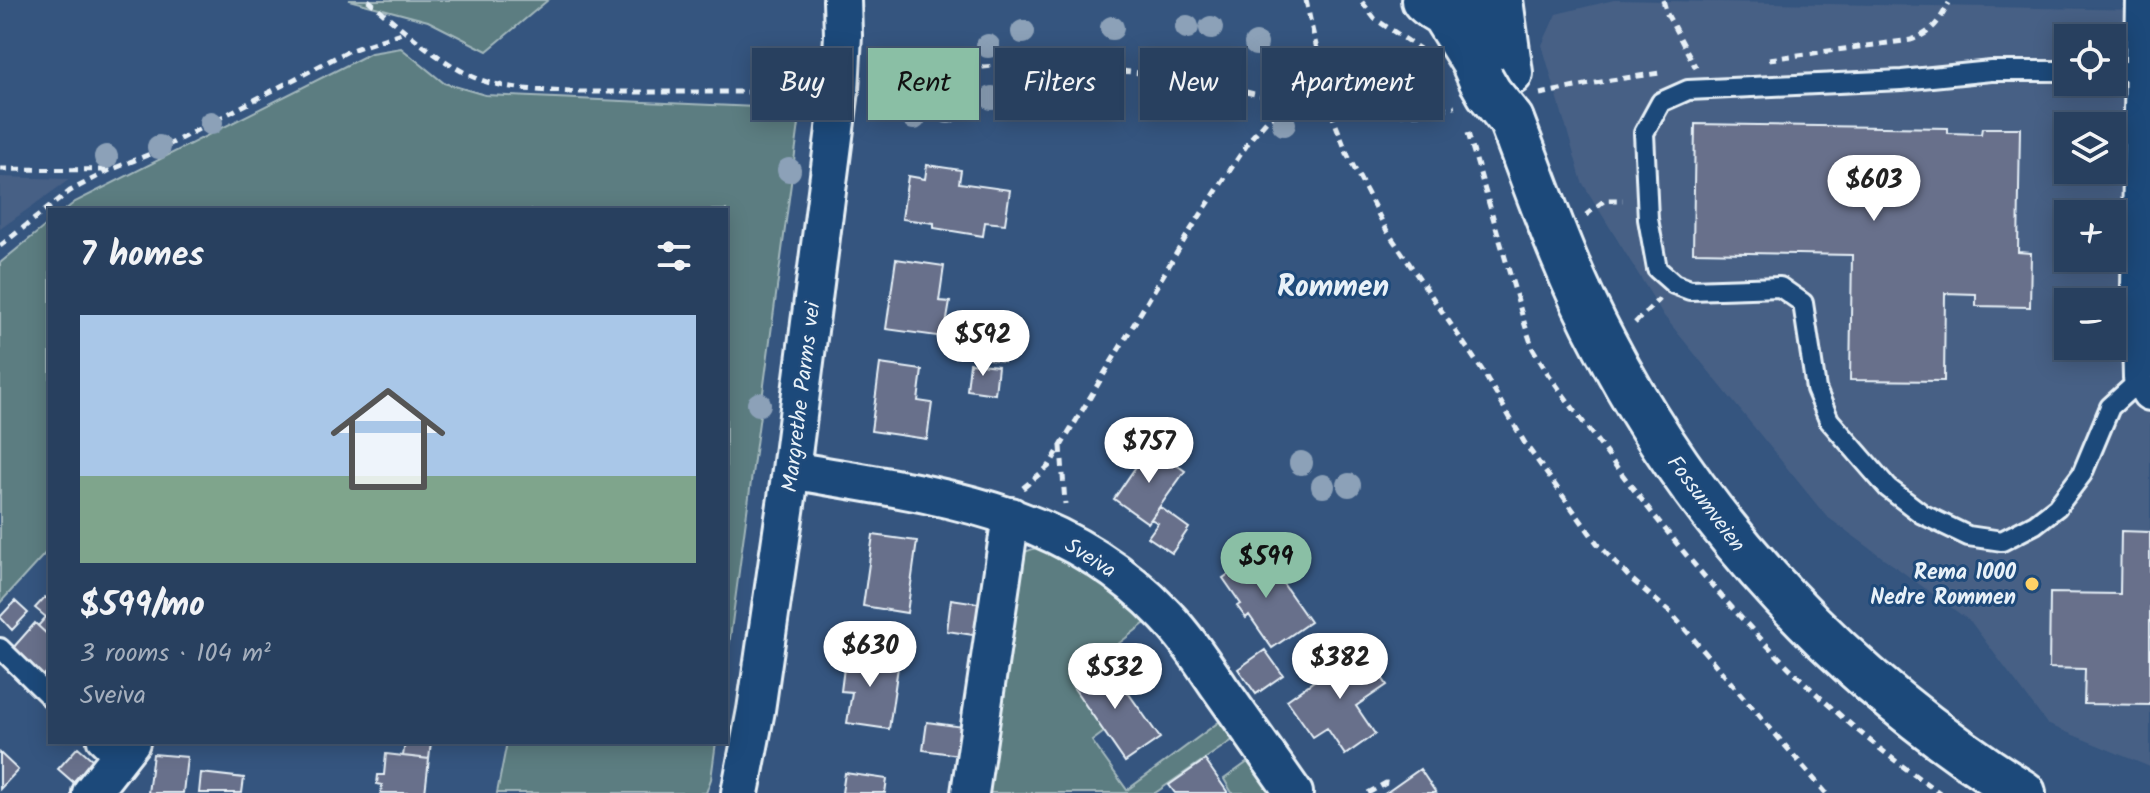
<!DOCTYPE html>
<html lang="en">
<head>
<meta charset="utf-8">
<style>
  body { margin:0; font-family:Kalam,sans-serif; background:#304765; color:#f1f3f6; height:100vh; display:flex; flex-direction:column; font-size:30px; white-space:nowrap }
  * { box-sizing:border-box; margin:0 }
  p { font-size:26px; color:#a5afbd }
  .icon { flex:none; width:44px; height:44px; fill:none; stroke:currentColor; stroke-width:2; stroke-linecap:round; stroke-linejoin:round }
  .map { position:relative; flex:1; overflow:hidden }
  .sheet { position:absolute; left:48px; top:208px; width:680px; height:536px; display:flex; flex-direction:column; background:#28405f; border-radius:0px; box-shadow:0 4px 20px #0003,0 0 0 2px #445974 }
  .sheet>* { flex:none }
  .guide { position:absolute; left:752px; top:48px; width:760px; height:72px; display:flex; gap:16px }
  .controls { position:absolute; left:2054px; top:24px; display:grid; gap:16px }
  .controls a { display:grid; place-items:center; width:72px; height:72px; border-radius:0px; background:#28405f; box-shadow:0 4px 20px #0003,0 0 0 2px #445974; font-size:40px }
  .price { position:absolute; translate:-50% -68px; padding:0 18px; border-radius:28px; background:#fff; color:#222; font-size:26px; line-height:52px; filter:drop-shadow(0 2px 4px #0008) }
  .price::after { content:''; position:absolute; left:50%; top:48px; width:24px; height:18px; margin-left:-12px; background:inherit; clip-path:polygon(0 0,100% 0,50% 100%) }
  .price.active { background:#8abfa5; color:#111 }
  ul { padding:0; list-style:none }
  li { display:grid; align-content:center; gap:16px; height:424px; padding:0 32px }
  li span { display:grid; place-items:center; height:248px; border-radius:0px; color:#555 }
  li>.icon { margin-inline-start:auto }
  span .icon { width:144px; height:144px; fill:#fffc; stroke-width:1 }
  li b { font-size:34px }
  h2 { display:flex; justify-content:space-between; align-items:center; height:96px; padding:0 32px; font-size:34px }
  .chip { padding:0 28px; border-radius:0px; background:#28405f; box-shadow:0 4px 20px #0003,0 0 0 2px #445974; font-size:28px; line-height:72px }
  .chip.active { background:#8abfa5; color:#111 }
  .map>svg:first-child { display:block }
  .built { fill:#476085; fill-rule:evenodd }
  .green { fill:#5b7d81; stroke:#a2b7bc; stroke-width:2 }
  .building { fill:#68708b; stroke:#e8f1f8; stroke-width:2 }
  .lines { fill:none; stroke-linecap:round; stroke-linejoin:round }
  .lane-casing { stroke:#e8f1f8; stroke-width:24 }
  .street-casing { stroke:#e8f1f8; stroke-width:42 }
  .secondary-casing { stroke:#e8f1f8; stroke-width:50 }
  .path { stroke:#e8f1f8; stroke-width:5; stroke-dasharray:8 6; stroke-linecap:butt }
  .lane { stroke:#1f4a7a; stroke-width:18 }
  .street { stroke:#1f4a7a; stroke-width:36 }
  .secondary { stroke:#1f4a7a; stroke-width:44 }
  .secondary-bridge-casing { stroke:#e8f1f8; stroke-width:50; stroke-linecap:butt }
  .secondary-bridge { stroke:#1f4a7a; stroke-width:44 }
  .tree { fill:#8ca1b8 }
  .poi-dot { fill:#ffd166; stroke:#1f4a7a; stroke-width:3 }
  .labels { text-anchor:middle; stroke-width:6; stroke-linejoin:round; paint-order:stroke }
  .street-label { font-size:22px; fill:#e8f1f8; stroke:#1f4a7a }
  .poi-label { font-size:22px; font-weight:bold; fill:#e8f1f8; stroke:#1f4a7a; text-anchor:end }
  .district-label { font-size:30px; font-weight:bold; fill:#e8f1f8; stroke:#1f4a7a }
</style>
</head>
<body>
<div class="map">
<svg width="2150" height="793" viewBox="0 0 2150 793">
  <rect width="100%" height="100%" fill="#35557f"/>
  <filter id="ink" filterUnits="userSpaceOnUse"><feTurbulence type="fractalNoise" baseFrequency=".0125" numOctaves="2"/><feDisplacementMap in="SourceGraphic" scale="16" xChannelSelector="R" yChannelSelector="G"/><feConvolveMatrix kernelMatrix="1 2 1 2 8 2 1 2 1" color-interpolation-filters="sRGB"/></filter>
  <g filter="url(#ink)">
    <!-- built -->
    <path class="built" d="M1614,0L2150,10V767L2047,724L1971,622L1826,516L1664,316L1582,182L1542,45L1556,14ZM2068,38H2112V82H2068ZM2068,126H2112V170H2068ZM2068,214H2112V258H2068ZM2068,302H2112V346H2068Z
      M0,177L70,179L0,229Z"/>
    <!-- green -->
    <path class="green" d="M349,0H548L487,51L428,21Z
      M401,48L444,83L485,95L801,109L726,668V210H65L75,202L371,53Z
      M50,222V548L0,603V263Z
      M1044,545L1115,591L1149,620L1073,679L1108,729L1092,741L1127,790L1223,719L1237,737L1155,793H981L1019,554Z
      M507,742H716L711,779L706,793H497Z
      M1252,759L1273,793H1232L1224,779Z"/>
    <!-- building -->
    <path class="building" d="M1695,124L1948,128V133L1981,134L1982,128H2020L2018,252L2031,253L2030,307L1976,306V294L1945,293L1944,381L1850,380L1852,255L1693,252Z
      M927,165L961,170L959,183L1010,190L1005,224L985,222L983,236L934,228V223L902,219L908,176L925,179Z
      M896,259L944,266L939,301L950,302L944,337L886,329Z
      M966,327L1008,333L1004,361L962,355Z
      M970,363L998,366L995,394L967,390Z
      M880,364L922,370L918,401L932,403L927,439L871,431Z
      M1150,446L1185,471L1148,523L1114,499Z
      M1160,507L1189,528L1172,553L1148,537L1158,523L1151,519Z
      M2121,531L2150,532V705L2084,704L2085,669L2049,668L2050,593L2120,594Z
      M873,535L917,541L907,613L863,606Z
      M1261,552L1310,622L1272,648L1249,615L1246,618L1237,606L1241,604L1223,578Z
      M45,597L50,601V637L38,626L46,617L35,608Z
      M951,599L985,604L980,636L947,631Z
      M15,601L28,613L12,630L0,617Z
      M35,623L50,637V669L42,677L12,649Z
      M1361,648L1387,685L1356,706L1375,734L1345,755L1327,728L1313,737L1287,700Z
      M1265,650L1283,675L1256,694L1238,669Z
      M846,652L899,660L889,729L847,723L852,692L841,691Z
      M1105,660L1160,738L1125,762L1071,684Z
      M927,722L963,727L959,755L923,750Z
      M405,742H431L429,759L403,756Z
      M78,747L93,760L73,782L58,769Z
      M0,753L18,770L0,789Z
      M153,754L187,757L183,793H148Z
      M386,754L429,759L425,793H381L382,785L377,784L378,775H384Z
      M1205,760L1228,793H1175L1169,785Z
      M1420,769L1436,793H1386Z
      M201,773L244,778L242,793H199Z
      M845,773L887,779L885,793H842Z"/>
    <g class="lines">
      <!-- lane casing -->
      <g class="lane-casing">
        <path id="lane" d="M2068,71H1991L1902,80L1688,90L1661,102L1644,133L1648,219L1657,269L1674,284L1690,290L1780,287L1803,303L1816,389L1829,420L1888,488L1922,514L1968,536L2002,541L2035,524L2057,507L2082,474L2110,407L2142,378
          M2112,71H2145
          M0,648L50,697
          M97,742L116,760"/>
      </g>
      <!-- street casing -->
      <g class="street-casing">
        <path id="street" d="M2145,0L2140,286L2142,378L2150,392
          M791,470C930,495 1061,505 1165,615C1186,637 1203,663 1220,688C1245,723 1269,758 1294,793
          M91,793L131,742
          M740,793L756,710L791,470L840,90L843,35L842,0
          M970,793L1011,516"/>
      </g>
      <!-- secondary casing -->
      <g class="secondary-casing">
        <path id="secondary" d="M1424,0C1448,23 1476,20 1500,0
          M1500,0L1510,73
          M1443,13L1473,61L1481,79
          M1511,120C1540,196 1566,272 1604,343C1700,528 1847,683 2023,793"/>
      </g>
      <!-- path -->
      <path class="path" d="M368,0C401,27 449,72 490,83C516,89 543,91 569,92H809
        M1306,0C1314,40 1322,77 1343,112
        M1663,0L1667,14L1696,68
        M1362,2L1375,19L1420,49
        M1769,59L1911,40C1933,32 1938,23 1949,3
        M872,86L983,67L1018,64L1097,68L1165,76L1208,83L1331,112L1395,114L1419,113L1455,107
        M1540,94L1611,80L1660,73
        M1331,112L1348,156L1387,231L1482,370L1526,445L1597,543L1630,578L1671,613L1826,793
        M1468,133L1525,325L1533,349L1547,372C1659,529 1780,684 1940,793
        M0,169L109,170
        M1586,215L1605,200H1623
        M0,246L70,191L110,170L155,152L348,51L405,32
        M1635,323L1659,299
        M1061,446L1065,504
        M1023,488L1049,466L1186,237L1252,137L1268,119L1295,106
        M1368,793L1386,783L1391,784"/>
      <!-- lane -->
      <use href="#lane" class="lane"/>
      <!-- street -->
      <use href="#street" class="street"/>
      <!-- secondary -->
      <use href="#secondary" class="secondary"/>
      <!-- secondary-bridge casing -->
      <g class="secondary-bridge-casing">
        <path id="secondary-bridge" d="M1481,79L1489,93L1511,120"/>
      </g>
      <!-- secondary-bridge -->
      <use href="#secondary-bridge" class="secondary-bridge"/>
    </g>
    <!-- trees -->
    <g class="tree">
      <circle cx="1187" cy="27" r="12"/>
      <circle cx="1112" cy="28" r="12"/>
      <circle cx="1211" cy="28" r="12"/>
      <circle cx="1023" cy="32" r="12"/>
      <circle cx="1256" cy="44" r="12"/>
      <circle cx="988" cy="46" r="12"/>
      <circle cx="1040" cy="72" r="12"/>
      <circle cx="966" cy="85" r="12"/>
      <circle cx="900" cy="96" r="12"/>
      <circle cx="1029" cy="96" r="12"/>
      <circle cx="992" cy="98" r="12"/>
      <circle cx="948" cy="112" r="12"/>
      <circle cx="914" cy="118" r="12"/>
      <circle cx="211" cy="123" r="12"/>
      <circle cx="1284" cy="124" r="12"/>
      <circle cx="159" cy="147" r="12"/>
      <circle cx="106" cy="157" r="12"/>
      <circle cx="789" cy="170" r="12"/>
      <circle cx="759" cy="404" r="12"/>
      <circle cx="1301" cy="463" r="12"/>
      <circle cx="1349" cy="485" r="12"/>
      <circle cx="1323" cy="486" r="12"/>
    </g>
  </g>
  <!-- markers -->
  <circle class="poi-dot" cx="2032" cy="584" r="8"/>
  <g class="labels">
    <!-- street labels -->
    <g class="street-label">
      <text transform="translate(800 397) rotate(-83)" y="8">Margrethe Parms vei</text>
      <text transform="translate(1707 503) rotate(53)" y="8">Fossumveien</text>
      <text transform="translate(1091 557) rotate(32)" y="8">Sveiva</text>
    </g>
    <!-- poi labels -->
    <g class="poi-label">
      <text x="2016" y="579">Rema 1000<tspan x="2016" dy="25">Nedre Rommen</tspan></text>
    </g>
    <!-- district labels -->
    <g class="district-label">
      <text x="1333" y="296">Rommen</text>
    </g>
  </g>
</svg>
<div class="controls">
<a><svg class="icon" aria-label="locate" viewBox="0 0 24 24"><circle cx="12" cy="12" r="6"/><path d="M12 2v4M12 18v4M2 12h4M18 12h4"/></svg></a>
<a><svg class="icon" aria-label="layers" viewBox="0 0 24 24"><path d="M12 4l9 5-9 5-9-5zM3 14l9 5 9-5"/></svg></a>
<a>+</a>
<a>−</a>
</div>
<b class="price" style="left:1874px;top:223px">$603</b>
<b class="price" style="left:983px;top:378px">$592</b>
<b class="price" style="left:1149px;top:485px">$757</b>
<b class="price active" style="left:1266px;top:600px">$599</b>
<b class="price" style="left:870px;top:689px">$630</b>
<b class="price" style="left:1340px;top:701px">$382</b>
<b class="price" style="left:1115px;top:711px">$532</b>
<div class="guide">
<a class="chip">Buy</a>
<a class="chip active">Rent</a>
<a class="chip">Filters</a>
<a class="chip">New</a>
<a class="chip">Apartment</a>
</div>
<section class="sheet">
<h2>7 homes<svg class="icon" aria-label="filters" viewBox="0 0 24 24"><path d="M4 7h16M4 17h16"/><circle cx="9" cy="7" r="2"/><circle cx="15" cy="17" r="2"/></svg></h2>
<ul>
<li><span style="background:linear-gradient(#a9c7e8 65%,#7fa58c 0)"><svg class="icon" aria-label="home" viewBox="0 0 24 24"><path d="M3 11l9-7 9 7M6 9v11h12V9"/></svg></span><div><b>$599/mo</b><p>3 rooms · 104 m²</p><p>Sveiva</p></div></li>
</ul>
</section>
</div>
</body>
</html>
